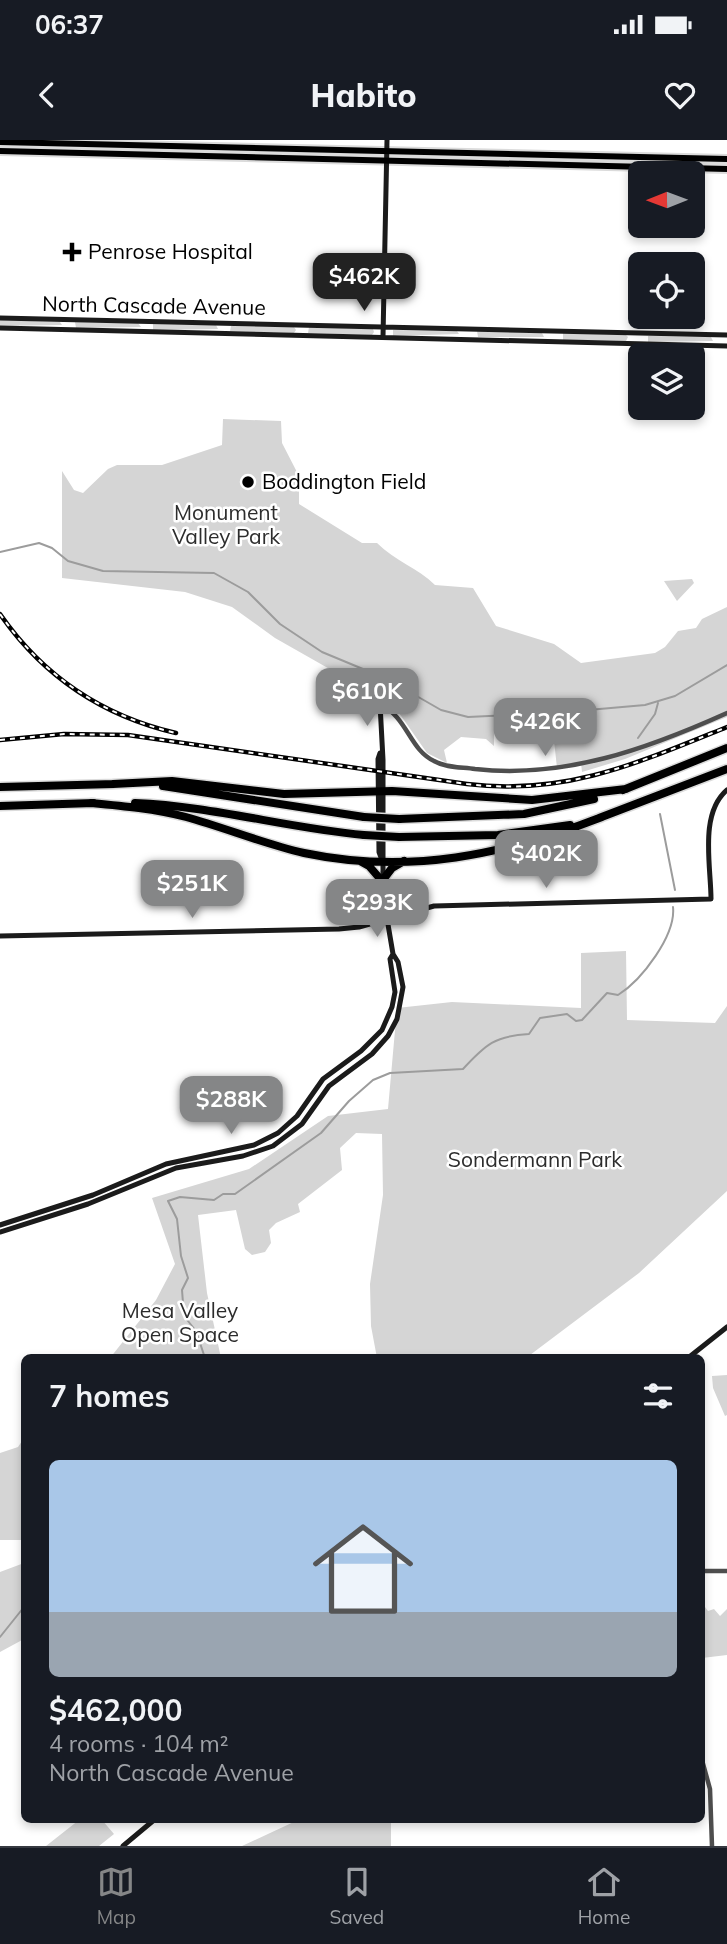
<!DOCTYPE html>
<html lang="en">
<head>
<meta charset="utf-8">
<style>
  body { margin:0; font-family:Mulish,sans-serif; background:#242831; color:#f1f3f6; height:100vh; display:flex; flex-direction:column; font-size:26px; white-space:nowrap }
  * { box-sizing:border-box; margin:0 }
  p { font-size:23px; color:#9ea1a6 }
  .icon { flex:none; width:38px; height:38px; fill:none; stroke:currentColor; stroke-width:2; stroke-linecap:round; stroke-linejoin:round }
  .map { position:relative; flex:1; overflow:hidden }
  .sheet { position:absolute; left:21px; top:1214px; width:684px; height:469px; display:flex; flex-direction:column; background:#171b24; border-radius:10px; box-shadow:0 4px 10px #0003 }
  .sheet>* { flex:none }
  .needle { width:46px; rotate:269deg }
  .buttons { position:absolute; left:628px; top:21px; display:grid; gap:14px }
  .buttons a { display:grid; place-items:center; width:77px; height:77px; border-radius:10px; background:#171b24; box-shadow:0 4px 10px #0003; font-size:35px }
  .price { position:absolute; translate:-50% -60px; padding:0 16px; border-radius:14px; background:#858687; color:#fff; font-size:23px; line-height:46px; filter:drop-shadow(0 2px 4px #0008) }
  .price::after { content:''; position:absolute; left:50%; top:42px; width:21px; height:16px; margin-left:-10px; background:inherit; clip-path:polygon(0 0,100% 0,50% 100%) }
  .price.active { background:#222; color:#fff }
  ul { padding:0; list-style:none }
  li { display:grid; align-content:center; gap:14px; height:371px; padding:0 28px }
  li+li { border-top:2px solid #363941 }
  li span { display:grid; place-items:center; height:217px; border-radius:10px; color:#555 }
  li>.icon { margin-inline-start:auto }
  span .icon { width:126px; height:126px; fill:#fffc; stroke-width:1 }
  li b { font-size:30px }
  h2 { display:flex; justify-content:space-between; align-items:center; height:84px; padding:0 28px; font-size:30px }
  .status { display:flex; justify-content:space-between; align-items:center; height:49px; padding:0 35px; background:#171b24; direction:ltr }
  .status svg { height:19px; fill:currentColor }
  header { display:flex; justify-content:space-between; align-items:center; height:91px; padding:0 28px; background:#171b24; font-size:32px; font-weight:800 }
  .tabs { display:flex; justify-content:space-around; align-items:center; height:98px; border-top:2px solid #363941; background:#171b24; font-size:19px; color:#9ea1a6 }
  .tabs a { display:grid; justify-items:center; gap:4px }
  .tabs .active { color:#858687 }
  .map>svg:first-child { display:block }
  .green { fill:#d5d5d5 }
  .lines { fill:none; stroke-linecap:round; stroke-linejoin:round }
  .stream { stroke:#9c9c9c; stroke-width:2 }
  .primary-casing { stroke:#dbdbdb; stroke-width:10 }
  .motorway-casing { stroke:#dbdbdb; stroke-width:11 }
  .tertiary { stroke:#4e4e4e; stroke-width:4.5 }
  .secondary { stroke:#1b1b1b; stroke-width:5 }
  .primary { stroke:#000; stroke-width:6 }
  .motorway { stroke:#000; stroke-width:8 }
  .rail-casing { stroke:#000; stroke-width:4.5 }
  .rail { stroke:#fff; stroke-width:2; stroke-dasharray:5; stroke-linecap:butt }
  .motorway-bridge-casing { stroke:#dbdbdb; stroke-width:11; stroke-linecap:butt }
  .motorway-bridge { stroke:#000; stroke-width:8 }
  .poi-dot { fill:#000; stroke:#fff; stroke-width:2.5 }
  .labels { text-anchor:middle; stroke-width:5; stroke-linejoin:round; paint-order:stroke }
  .poi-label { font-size:21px; fill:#000; stroke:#fff; text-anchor:start }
  .street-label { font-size:21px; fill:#000; stroke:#fff }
  .park-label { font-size:21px; fill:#2c2c2c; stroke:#fff }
</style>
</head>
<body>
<div class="status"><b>06:37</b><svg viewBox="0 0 49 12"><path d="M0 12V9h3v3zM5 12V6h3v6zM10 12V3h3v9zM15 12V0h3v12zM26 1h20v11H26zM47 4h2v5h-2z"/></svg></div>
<header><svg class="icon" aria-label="back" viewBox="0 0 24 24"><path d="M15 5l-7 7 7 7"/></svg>Habito<svg class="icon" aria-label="heart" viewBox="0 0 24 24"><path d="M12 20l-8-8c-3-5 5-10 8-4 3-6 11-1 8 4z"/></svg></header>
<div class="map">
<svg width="727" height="1706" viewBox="0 0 727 1706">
  <rect width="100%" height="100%" fill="#fff"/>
  <!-- green -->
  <path class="green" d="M76,6L145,8L147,10L75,11Z
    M154,8L224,9L225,13L153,12Z
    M232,10L301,11L303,14H230Z
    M308,12L381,14L382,15L359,18L308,16Z
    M411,14L465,16L466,19L392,17Z
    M479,15L550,18L551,21L478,20Z
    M564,18L635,19L637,21L636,24L562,22Z
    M649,20L722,21L724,24L649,25L646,22Z
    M0,180L60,182L62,185L0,186Z
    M75,182L138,183L141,187L76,188Z
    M153,184L216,185L218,189L153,190Z
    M231,186L294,187L296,190L294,193L230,191Z
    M309,187L373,189L374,192L372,195L308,193Z
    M393,190L457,191L459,194L393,196Z
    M477,191L542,193L544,197H478Z
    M563,193L626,195L628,197L626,201L563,200Z
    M648,196L711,197L713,201L648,202Z
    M223,279L281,281L282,303L299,336V364L362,403H377C395,421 418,428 435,445L473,448L496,486L554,504L581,523L655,513L665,507L678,491L696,488L702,479L727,467V577L625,619L582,632L581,623L557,628L553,591L578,590V586L494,588V606L486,599L461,597L444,610L447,623L427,613L399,573L400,569L275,498L232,467L185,452L62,438V331L74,350L83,353L108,329L117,325H162L222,305Z
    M692,439L694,443L677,461L664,441Z
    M626,811L627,880L715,883L727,866V1051L639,1133L526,1218H377L371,1186L370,1144L383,1055L382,994L356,993L340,1008L342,1030L298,1064L300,1072L276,1083L269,1090L271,1103L265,1112L252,1115L245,1109L236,1070L198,1075L207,1153L221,1218H110L156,1160L175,1124L152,1058L249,1029L328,976L388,969L397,868L452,862L581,868V813Z
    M727,1235V1275L725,1276L713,1248L712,1236Z
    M24,1298V1400H0V1313L18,1307Z
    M24,1423V1499L0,1512V1432Z
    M702,1463L708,1471L714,1469L720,1476L727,1469V1515L702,1518Z
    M79,1680H102L114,1694L99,1706H46Z
    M298,1680H391V1706H242Z"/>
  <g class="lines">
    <!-- stream -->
    <path class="stream" d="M0,412L39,403L52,408L68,421L103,431L214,433L248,452L280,484L322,512L387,539L441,570L468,577L554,573L645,565L675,556L727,525
      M638,598L655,574L658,563
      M660,674L675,750
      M205,1218L196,1191L184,1176L182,1150L188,1138L181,1116L177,1079L168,1061L180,1057L214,1060L223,1054H235L321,993L349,961L373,940L390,933L463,929C486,904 495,896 529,894L540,878L567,874L576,881L582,880L607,853L618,855C642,840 676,795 673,767
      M0,1497L24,1467"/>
    <!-- primary casing -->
    <g class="primary-casing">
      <path id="primary" d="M0,2L727,19
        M0,11L727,29"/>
    </g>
    <!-- motorway casing -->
    <g class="motorway-casing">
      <path id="motorway" d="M113,644L172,641L284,654L392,651L532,660L626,649
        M163,646L364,677
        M0,647L115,644
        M623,650L727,608
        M91,663C123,666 155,669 186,677C226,688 264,704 304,713C409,735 504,715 602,677
        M135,663C212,666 287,688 364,695
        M0,666L94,663
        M599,678L727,629
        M399,679L524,674L594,659
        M399,697L498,695L570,685
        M360,721L369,726L382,741L392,728L404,721"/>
    </g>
    <!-- tertiary -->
    <path class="tertiary" d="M380,564C408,578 409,609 434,621C446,628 462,627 475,629C564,639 647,609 727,573
      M702,1431H727
      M702,1620L710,1649L712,1706"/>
    <!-- secondary -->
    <path class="secondary" d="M0,178L727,195
      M0,188L727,206
      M383,197L387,0
      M380,613L378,619L379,712L382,720
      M0,796L339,789L359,787L434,766L711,759C711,726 699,674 727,650
      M0,1085L93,1055L166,1024L254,1005L278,993L297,976L323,939L361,911L382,890L392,867L395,852L390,819L393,814
      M0,1092L88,1064L176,1028L243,1016L273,1006L302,984L329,946L372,914L388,896L397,879L403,847L398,822L393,814L383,755V620L380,564
      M688,1218L727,1187
      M123,1706L154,1680"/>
    <!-- primary -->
    <use href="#primary" class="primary"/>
    <!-- motorway -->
    <use href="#motorway" class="motorway"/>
    <!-- rail casing -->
    <g class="rail-casing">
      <path id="rail" d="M0,474C43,536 103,576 176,593
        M0,600L64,594L128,595L467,644C565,656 638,623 727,587"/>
    </g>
    <!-- rail -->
    <use href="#rail" class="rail"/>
    <!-- motorway-bridge casing -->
    <g class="motorway-bridge-casing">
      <path id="motorway-bridge" d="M364,677L399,679
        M364,695L399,697"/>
    </g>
    <!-- motorway-bridge -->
    <use href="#motorway-bridge" class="motorway-bridge"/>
  </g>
  <!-- markers -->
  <g class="poi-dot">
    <path d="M68.5 101.5h7v7h7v7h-7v7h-7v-7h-7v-7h7z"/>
    <circle cx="248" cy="342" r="7"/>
  </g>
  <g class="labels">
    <!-- poi labels -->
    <g class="poi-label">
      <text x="88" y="119">Penrose Hospital</text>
      <text x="262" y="349">Boddington Field</text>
    </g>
    <!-- street labels -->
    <g class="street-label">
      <text transform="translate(154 166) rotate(1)" y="7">North Cascade Avenue</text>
    </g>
    <!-- park labels -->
    <g class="park-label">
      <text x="226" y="380">Monument<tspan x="226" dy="24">Valley Park</tspan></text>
      <text x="535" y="1027">Sondermann Park</text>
      <text x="180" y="1178">Mesa Valley<tspan x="180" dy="24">Open Space</tspan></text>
    </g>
  </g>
</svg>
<div class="buttons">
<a><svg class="needle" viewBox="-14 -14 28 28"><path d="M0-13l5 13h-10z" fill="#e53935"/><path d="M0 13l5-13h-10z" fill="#9ea1a6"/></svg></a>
<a><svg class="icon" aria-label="locate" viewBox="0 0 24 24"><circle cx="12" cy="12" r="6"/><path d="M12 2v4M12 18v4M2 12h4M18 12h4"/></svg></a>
<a><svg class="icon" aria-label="layers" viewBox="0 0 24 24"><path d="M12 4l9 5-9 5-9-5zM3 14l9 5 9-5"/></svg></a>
</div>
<b class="price active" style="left:364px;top:173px">$462K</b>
<b class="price" style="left:367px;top:588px">$610K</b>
<b class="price" style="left:545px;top:618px">$426K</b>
<b class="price" style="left:546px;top:750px">$402K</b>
<b class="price" style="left:192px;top:780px">$251K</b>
<b class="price" style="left:377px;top:799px">$293K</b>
<b class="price" style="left:231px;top:996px">$288K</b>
<section class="sheet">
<h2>7 homes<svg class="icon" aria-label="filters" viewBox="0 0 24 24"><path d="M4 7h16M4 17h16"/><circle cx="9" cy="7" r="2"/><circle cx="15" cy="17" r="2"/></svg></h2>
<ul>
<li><span style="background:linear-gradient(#a9c7e8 70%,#9aa5b1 0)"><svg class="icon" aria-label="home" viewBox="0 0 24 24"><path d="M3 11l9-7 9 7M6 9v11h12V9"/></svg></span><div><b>$462,000</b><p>4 rooms · 104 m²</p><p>North Cascade Avenue</p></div></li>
</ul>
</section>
</div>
<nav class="tabs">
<a class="active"><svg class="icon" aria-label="map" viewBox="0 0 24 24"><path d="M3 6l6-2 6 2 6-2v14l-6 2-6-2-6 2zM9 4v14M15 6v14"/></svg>Map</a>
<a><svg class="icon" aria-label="saved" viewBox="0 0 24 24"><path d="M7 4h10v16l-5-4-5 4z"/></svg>Saved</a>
<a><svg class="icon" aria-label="home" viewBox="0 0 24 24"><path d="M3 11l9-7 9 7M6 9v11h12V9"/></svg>Home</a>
</nav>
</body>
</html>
